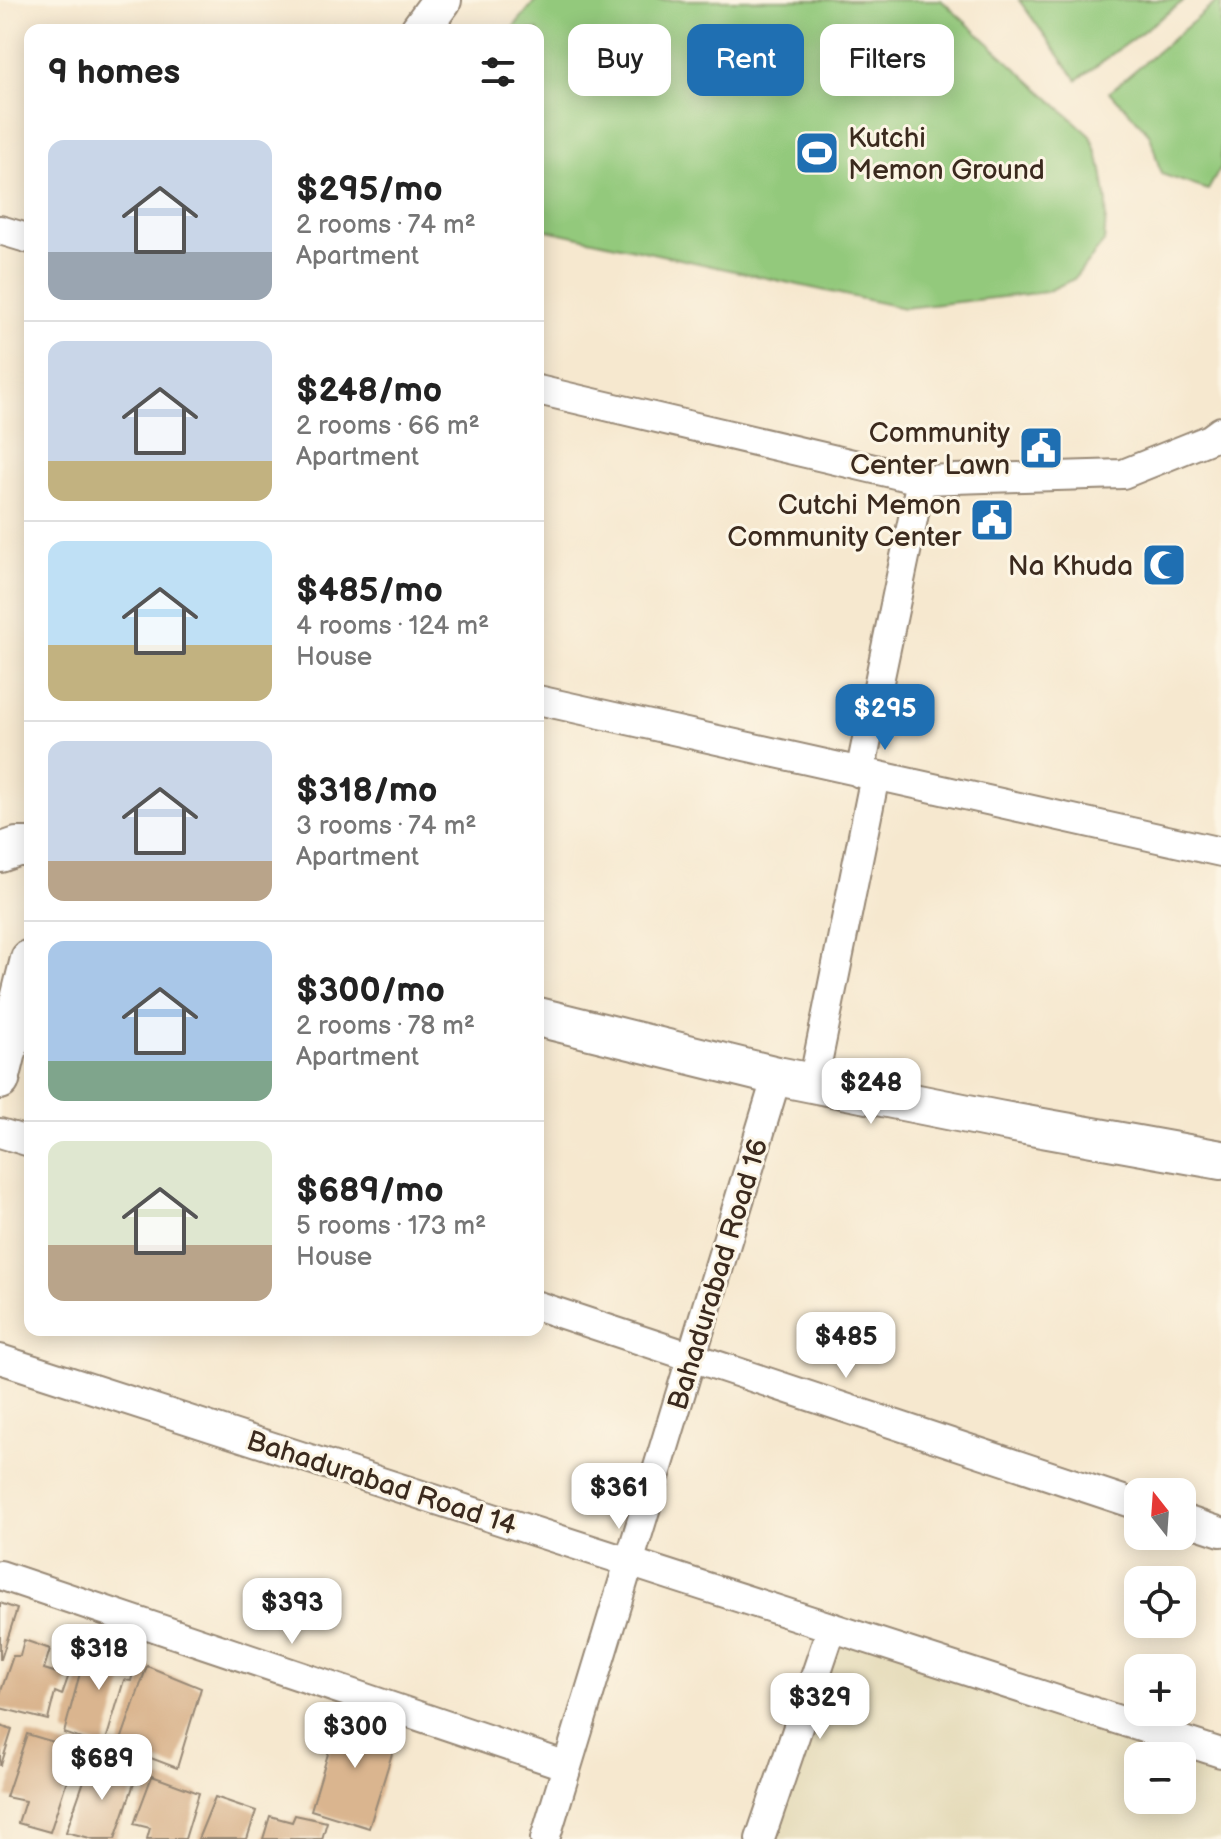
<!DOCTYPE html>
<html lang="en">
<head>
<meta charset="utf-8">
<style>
  body { margin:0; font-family:"Balsamiq Sans",sans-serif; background:#f6f6f6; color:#222; height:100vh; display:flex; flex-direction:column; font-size:30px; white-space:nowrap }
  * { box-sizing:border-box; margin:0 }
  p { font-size:26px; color:#767676 }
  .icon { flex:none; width:44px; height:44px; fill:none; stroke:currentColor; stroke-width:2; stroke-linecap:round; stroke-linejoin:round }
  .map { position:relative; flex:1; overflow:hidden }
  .drawer { position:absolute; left:24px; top:24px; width:520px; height:1312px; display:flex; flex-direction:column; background:#fff; border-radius:16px; box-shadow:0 4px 20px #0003 }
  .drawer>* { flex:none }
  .guide { position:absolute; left:568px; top:24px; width:532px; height:72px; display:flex; gap:16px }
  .needle { width:52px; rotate:343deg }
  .fabs { position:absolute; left:1124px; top:1478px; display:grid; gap:16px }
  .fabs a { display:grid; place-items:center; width:72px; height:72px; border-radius:16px; background:#fff; box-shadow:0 4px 20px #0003; font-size:40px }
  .price { position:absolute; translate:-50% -68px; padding:0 18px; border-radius:16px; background:#fff; color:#222; font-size:26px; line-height:52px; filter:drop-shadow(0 2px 4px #0008) }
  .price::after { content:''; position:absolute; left:50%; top:48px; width:24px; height:18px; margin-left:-12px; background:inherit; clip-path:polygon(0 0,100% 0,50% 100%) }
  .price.selected { background:#1f6fb2; color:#fff }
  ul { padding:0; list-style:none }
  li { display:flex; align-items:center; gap:24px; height:200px; padding:0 24px }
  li+li { border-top:2px solid #e0e0e0 }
  li span { display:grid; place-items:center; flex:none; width:224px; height:160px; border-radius:16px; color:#555 }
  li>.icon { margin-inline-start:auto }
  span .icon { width:96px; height:96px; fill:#fffc; stroke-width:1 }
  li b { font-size:34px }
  h2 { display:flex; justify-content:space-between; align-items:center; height:96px; padding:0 24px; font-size:34px }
  .pill { padding:0 28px; border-radius:16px; background:#fff; box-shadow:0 4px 20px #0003; font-size:28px; line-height:72px }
  .pill.selected { background:#1f6fb2; color:#fff }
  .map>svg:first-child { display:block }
  .built { fill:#e5dbba; fill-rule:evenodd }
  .green { fill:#93c97b; stroke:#677a4c; stroke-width:2 }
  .building { fill:#dab58f }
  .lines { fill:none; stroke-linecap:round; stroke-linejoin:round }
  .street-casing { stroke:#988976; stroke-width:32 }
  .secondary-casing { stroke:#988976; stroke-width:42 }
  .street { stroke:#fff; stroke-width:28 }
  .secondary { stroke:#fff; stroke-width:38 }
  .labels { text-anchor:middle; stroke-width:6; stroke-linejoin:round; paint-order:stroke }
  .poi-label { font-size:28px; fill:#3b2a1e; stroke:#fcf5e5; text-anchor:end }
  .street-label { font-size:28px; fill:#3b2a1e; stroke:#fcf5e5 }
</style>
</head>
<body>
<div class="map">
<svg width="1221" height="1839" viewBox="0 0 1221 1839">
  <rect width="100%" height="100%" fill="#fcf5e5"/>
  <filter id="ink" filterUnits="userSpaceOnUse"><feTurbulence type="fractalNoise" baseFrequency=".0125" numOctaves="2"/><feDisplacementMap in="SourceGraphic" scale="16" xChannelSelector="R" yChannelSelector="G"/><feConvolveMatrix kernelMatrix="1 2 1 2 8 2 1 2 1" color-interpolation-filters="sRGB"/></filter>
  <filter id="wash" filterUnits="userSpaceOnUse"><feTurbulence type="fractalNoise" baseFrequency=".006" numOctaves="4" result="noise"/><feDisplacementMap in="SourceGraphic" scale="32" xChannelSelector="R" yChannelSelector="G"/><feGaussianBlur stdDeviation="1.8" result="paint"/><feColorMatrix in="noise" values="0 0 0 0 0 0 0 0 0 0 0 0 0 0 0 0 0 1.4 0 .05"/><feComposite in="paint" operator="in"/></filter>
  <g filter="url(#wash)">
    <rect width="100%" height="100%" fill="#f6e8cf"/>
    <!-- built -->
    <path class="built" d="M832,1627L1221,1752V1839H760ZM1138,1756H1182V1800H1138Z"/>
    <!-- green -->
    <path class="green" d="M536,0H941L1091,136L1102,170L1107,203L1104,242L1074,279L1046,292L904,308L538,228V30H511Z
      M1019,0H1185L1077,80Z
      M1219,0H1221V167L1208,190L1161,174L1150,135L1128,110L1109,92Z"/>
    <g id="blocks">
      <!-- building -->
      <path class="building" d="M0,1603L17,1609L1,1659H0Z
        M24,1640L50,1649L44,1669L57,1673L62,1658L73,1663L62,1695L55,1692L48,1720L0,1708V1694L13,1656H20Z
        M88,1643L138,1654L131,1681L124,1680L104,1747L64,1733Z
        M147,1666L201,1688L177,1768L119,1746Z
        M341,1711L399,1731L369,1828L311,1810Z
        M0,1726L12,1730L1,1765H0Z
        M27,1734L77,1749L50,1832L18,1823L25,1801L6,1797Z
        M91,1761L127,1772L130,1763L140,1766L115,1839H94L66,1832Z
        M152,1776L199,1793L185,1839H147L150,1828L134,1824Z
        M215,1797L256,1811L247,1839H198Z
        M295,1815L327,1822L322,1839H263L270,1816L292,1822Z"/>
    </g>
  </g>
  <g filter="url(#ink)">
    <use href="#blocks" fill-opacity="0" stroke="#988976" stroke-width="2"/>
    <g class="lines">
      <!-- street casing -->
      <g class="street-casing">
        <path id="street" d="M0,230L30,239
          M538,390L921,480L1123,474L1210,439L1221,431
          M538,700L1221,852
          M860,773L921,480
          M813,1083L875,776
          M0,1133L30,1142
          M538,1306L1138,1505
          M0,1359L1221,1753
          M1182,1519L1221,1532
          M0,1575L567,1766
          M545,1839L777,1076
          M760,1839L832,1627"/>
      </g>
      <!-- secondary casing -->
      <g class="secondary-casing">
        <path id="secondary" d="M420,30L442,0
          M0,853L17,847H30
          M538,1017L777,1076L998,1120L1221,1160
          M0,1080L30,959"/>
      </g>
      <!-- street -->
      <use href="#street" class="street"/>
      <!-- secondary -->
      <use href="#secondary" class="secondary"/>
    </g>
  </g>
  <!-- icons -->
  <defs>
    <g id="stadium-square" transform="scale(2.3)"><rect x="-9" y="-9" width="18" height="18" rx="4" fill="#1f6fb2" stroke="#fcf5e5"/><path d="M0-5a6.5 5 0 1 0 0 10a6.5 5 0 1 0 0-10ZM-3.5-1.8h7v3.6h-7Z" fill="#fff"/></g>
    <g id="civic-square" transform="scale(2.3)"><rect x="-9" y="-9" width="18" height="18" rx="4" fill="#1f6fb2" stroke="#fcf5e5"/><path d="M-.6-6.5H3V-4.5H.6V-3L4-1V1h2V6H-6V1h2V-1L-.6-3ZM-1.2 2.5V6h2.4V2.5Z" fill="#fff"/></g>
    <g id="mosque-square" transform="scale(2.3)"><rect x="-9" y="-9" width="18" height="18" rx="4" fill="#1f6fb2" stroke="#fcf5e5"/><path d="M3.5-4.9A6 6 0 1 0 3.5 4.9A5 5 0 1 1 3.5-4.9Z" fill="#fff"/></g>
  </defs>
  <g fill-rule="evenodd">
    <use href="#stadium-square" x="817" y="153"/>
    <use href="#civic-square" x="1041" y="448"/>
    <use href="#civic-square" x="992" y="520"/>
    <use href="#mosque-square" x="1164" y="565"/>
  </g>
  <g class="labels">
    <!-- poi labels -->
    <g class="poi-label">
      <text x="848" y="147" text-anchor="start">Kutchi<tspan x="848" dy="32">Memon Ground</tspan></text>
      <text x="1010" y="442">Community<tspan x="1010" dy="32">Center Lawn</tspan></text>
      <text x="961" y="514">Cutchi Memon<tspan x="961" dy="32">Community Center</tspan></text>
      <text x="1133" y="575">Na Khuda</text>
    </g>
    <!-- street labels -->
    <g class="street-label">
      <text transform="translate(717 1274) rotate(-73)" y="10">Bahadurabad Road 16</text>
      <text transform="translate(382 1482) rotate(18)" y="10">Bahadurabad Road 14</text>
    </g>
  </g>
</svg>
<div class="fabs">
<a><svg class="needle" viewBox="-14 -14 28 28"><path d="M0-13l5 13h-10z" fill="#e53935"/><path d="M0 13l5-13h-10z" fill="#767676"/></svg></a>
<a><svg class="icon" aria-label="locate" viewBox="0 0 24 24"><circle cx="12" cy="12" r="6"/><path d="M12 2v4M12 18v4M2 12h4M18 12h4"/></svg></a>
<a>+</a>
<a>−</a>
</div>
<b class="price selected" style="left:885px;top:752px">$295</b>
<b class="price" style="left:871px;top:1126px">$248</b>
<b class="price" style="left:846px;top:1380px">$485</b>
<b class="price" style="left:619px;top:1531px">$361</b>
<b class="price" style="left:292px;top:1646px">$393</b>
<b class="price" style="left:99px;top:1692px">$318</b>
<b class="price" style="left:820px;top:1741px">$329</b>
<b class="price" style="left:355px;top:1770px">$300</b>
<b class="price" style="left:102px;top:1802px">$689</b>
<div class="guide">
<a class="pill">Buy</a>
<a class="pill selected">Rent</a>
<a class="pill">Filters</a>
</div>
<section class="drawer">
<h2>9 homes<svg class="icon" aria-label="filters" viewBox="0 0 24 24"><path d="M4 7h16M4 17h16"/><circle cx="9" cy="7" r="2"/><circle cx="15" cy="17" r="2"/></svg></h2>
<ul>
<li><span style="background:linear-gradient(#c9d6e8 70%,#9aa5b1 0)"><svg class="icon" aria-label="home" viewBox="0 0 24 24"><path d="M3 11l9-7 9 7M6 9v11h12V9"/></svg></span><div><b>$295/mo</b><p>2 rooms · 74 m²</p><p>Apartment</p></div></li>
<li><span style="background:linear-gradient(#c9d6e8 75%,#c2b280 0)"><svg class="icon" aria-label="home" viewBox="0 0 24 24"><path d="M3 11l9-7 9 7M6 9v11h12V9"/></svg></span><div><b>$248/mo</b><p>2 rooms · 66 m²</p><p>Apartment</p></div></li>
<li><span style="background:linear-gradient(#bfe0f5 65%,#c2b280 0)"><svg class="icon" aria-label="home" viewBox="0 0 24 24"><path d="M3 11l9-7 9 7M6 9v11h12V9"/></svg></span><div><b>$485/mo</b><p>4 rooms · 124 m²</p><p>House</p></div></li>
<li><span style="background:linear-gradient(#c9d6e8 75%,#b9a48a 0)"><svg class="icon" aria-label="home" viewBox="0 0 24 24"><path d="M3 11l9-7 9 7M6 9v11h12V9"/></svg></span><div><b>$318/mo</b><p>3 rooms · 74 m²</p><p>Apartment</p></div></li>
<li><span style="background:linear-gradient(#a9c7e8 75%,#7fa58c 0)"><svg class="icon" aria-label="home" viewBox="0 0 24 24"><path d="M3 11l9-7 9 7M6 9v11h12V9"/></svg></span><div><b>$300/mo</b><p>2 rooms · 78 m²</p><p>Apartment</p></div></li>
<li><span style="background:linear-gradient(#dfe7d0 65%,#b9a48a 0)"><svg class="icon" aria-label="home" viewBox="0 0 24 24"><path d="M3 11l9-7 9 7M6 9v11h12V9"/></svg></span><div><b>$689/mo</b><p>5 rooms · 173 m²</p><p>House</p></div></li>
</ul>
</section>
</div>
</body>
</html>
